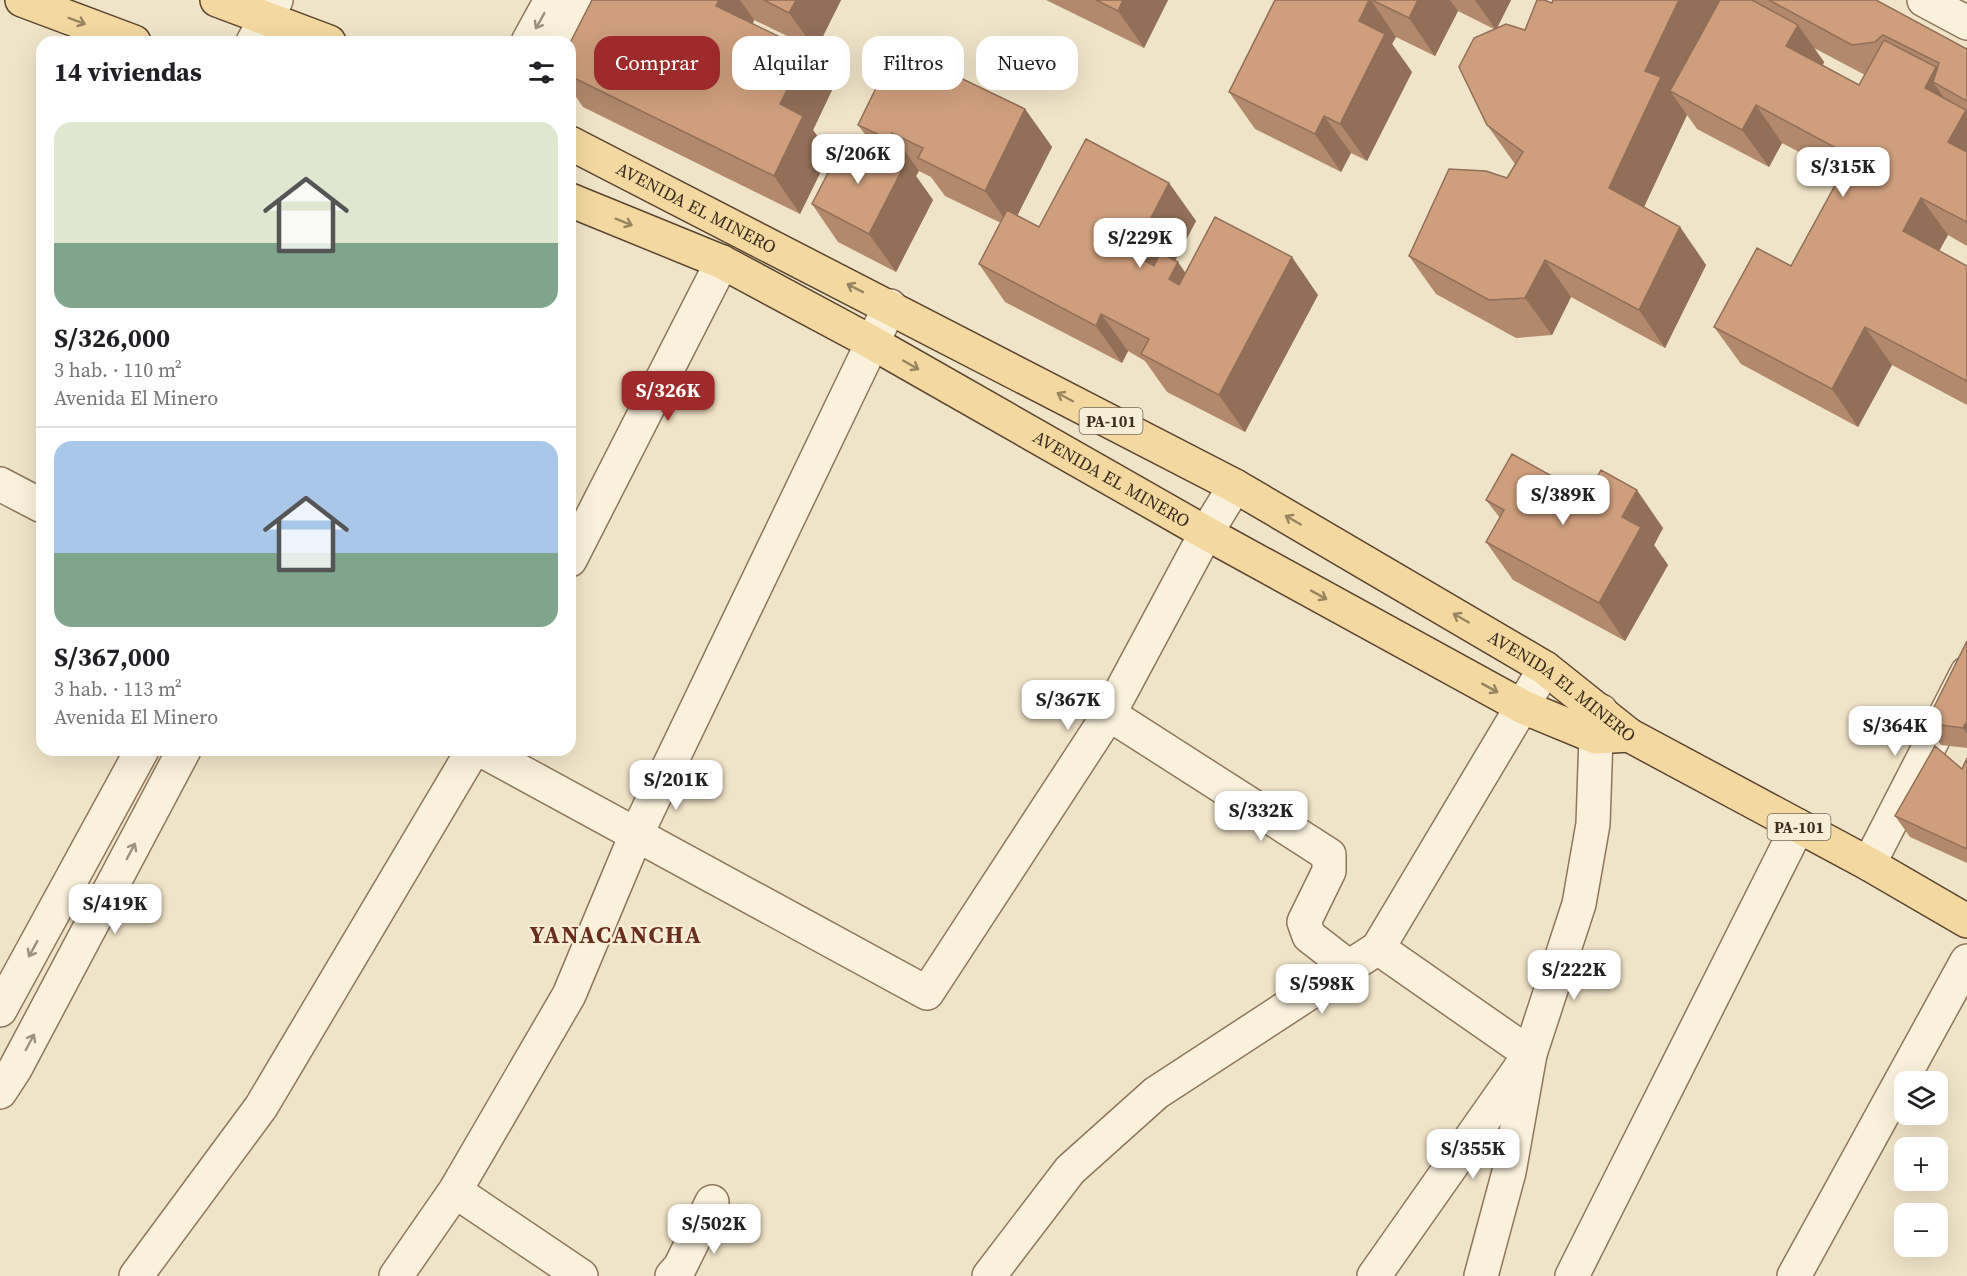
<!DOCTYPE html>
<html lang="es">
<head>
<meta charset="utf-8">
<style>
  body { margin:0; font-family:"Source Serif 4",serif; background:#f2f2f2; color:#202124; height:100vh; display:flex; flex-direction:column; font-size:22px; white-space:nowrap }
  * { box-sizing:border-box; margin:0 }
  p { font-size:20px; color:#757577 }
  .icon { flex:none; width:33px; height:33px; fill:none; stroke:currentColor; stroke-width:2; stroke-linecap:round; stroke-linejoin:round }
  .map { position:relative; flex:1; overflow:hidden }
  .sheet { position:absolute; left:36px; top:36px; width:540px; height:720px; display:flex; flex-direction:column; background:#fff; border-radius:18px; box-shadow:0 6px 24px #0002 }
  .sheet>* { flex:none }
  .hud { position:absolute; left:594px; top:36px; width:570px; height:54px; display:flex; gap:12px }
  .tools { position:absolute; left:1894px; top:1071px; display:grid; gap:12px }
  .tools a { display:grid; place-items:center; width:54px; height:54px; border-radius:12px; background:#fff; box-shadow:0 6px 24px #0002; font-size:30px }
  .price { position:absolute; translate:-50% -51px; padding:0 14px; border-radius:12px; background:#fff; color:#222; font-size:20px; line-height:39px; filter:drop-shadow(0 2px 3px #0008) }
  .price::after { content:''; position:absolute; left:50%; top:36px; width:18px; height:14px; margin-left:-9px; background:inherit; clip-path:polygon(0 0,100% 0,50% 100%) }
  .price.on { background:#9e2a2b; color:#fff }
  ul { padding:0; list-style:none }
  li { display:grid; align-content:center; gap:12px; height:318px; padding:0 18px }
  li+li { border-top:2px solid #e0e0e0 }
  li span { display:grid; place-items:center; height:186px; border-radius:18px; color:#555 }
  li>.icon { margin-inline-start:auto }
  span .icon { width:108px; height:108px; fill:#fffc; stroke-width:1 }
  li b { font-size:26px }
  h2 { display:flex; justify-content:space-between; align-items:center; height:72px; padding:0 18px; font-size:26px }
  .pill { padding:0 21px; border-radius:18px; background:#fff; box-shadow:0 6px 24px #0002; font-size:21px; line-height:54px }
  .pill.on { background:#9e2a2b; color:#fff }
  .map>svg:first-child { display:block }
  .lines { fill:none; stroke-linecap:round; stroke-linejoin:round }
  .minor-casing { stroke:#8d765c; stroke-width:36 }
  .tertiary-casing { stroke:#8d765c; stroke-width:36 }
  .primary-casing { stroke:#5b4430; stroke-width:36 }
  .minor { stroke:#faf1dc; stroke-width:33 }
  .tertiary { stroke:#faf1dc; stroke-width:33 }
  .primary { stroke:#f3d9a0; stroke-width:33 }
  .wall { fill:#b2896c; fill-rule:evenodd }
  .shaded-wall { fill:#916f58 }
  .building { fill:#cf9f7d; stroke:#916f58; stroke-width:1.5 }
  .oneway { stroke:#988460 }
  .oneway2 { stroke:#9c907e }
  .labels { text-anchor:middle; stroke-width:4.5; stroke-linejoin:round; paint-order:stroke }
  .shield { fill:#f7eed8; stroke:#756857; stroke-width:1.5 }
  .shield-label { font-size:16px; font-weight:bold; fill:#3d2e20 }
  .street-label { font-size:18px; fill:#3d2e20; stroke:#f7eed8 }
  .district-label { font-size:24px; font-weight:bold; letter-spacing:1.5px; fill:#6b2e1e; stroke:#f7eed8 }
</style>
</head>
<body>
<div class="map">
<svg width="1967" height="1276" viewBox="0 0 1967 1276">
  <rect width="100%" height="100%" fill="#f0e4c8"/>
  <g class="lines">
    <!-- minor casing -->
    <g class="minor-casing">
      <path id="minor" d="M253,42L276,0
        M0,484L42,506
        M570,560L722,262
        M1109,714L1329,855V871L1304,922L1309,936L1349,967
        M481,750L927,993L1109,714L1206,533L1235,486
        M0,1010L142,750
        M0,1092L15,1069L184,750
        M455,1191L581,1276
        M136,1276L261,1107L473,750
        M396,1276L455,1191L569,995L636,835L890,306
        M672,1276L680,1267L712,1202
        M989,1276L1070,1170L1156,1093L1378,948L1545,668
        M1374,1276L1530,1054L1378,948
        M1572,1276L1798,826
        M1794,1276L1967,961"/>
    </g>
    <!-- tertiary casing -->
    <g class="tertiary-casing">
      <path id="tertiary" d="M1924,0L1967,23
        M528,42L551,0
        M562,42L585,0
        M1869,864L1967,673
        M1481,1276L1509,1172L1530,1054L1579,904L1593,824L1596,737L1601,711"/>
    </g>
    <!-- primary casing -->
    <g class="primary-casing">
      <g id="primary">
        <path d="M22,0L134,42"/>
        <path d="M217,0L329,42"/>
        <path id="s1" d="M570,143L1235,486L1545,668L1629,735L1869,864L1967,921"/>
        <path id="s2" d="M570,200L722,262L871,342L1206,533L1523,707L1596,737L1629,735"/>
      </g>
    </g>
    <!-- minor -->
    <use href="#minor" class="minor"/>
    <!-- tertiary -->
    <use href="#tertiary" class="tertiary"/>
    <!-- primary -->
    <use href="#primary" class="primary"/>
  </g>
  <!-- wall -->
  <path class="wall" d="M592,0H841L816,50L754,20L753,24L833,88L813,130L827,151L866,158L873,145L858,125L1025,109L1052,147L1017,216L1039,227L1169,183L1196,221L1175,261L1185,274L1318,295L1245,432L1167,392L1145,361L1128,351L1122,363L1005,302L979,264L1001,223L945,196L931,177L919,171L916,176L933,200L896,272L838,242L812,204L827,174L823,167L800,214L583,107L570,88V43Z
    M1046,0H1168L1144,48Z
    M1275,0H1511L1497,28L1525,30L1552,3L1553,0H1876L1967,49V246L1948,235L1939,251L1967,266V405L1892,365L1858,427L1741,364L1714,327L1791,266L1841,174L1782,143L1769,167L1697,129L1687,115L1644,207L1680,227L1706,265L1665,348L1571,297L1552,335L1516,338L1436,294L1409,256L1507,178L1515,164L1487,125L1494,29L1458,11L1435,56L1396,37L1392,44L1412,72L1367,161L1351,153L1341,172L1255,129L1229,92ZM1814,48L1865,75L1859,85L1823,65L1824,62Z
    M1577,490L1584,501L1663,528L1654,545L1668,565L1625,641L1513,580L1486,542L1500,518L1486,500Z
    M1967,641V748L1941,745L1926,723Z
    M1967,758V863L1910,837L1895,816L1962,769Z"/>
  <!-- shaded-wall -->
  <path class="shaded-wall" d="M719,0H740L754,20L743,44L716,6Z
    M796,0H841L816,50L789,13Z
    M1123,0H1168L1144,48L1118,11Z
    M1369,0H1371L1396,37L1392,44L1412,72L1367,161L1340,124L1359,21Z
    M1418,0H1450L1458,11L1435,56L1409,18Z
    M1475,0H1511L1496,30Z
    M1679,0H1723L1670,91L1687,115L1635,226L1609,188L1645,71Z
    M1798,25L1824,62L1813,84L1786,46Z
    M807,50L833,88L813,130L830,154L821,164L823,167L800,214L774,176L780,104Z
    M1936,67L1955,94L1933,82L1957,116L1925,88Z
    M1756,105L1782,143L1769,167L1742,130Z
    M1025,109L1052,147L1011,228L985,191Z
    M1966,110L1967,112V168L1948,142Z
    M1324,116L1351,153L1341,172L1315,134Z
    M892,133L919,171L916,176L933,200L896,272L869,234L906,163L890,140Z
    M1169,183L1196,221L1158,292L1132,254Z
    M1921,198L1948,235L1929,269L1903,231Z
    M1680,227L1706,265L1665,348L1639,310Z
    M1292,257L1318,295L1245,432L1219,395Z
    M1545,260L1571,297L1552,335L1525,298Z
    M1178,262L1204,300L1169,279Z
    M1101,314L1128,351L1122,363L1096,326Z
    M1865,327L1892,365L1858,427L1832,389Z
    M1577,490L1603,528L1570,502Z
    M1637,490L1663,528L1654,545L1668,565L1625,641L1599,603L1622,517Z
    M1967,721V734L1963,728Z"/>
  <!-- building -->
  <path class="building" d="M592,0H719L716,6L807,50L780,104L803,116L774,176L570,76V43Z
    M764,0H796L789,13Z
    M1096,0H1123L1118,11Z
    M1275,0H1369L1359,21L1385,34L1340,124L1324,116L1315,134L1229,92Z
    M1372,0H1418L1409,18Z
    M1537,0H1544L1552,3L1553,0H1679L1645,71L1661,77L1609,188L1680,227L1639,310L1545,260L1525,298L1489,300L1409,256L1449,169L1486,171L1507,178L1523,152L1487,125L1459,67L1474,38L1506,24L1525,30Z
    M1720,0H1752L1798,25L1786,46L1859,85L1884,40L1936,67L1925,88L1966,110L1948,142L1967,152V222L1921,198L1903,231L1967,266V381L1865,327L1832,389L1714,327L1757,248L1791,266L1851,156L1756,105L1742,130L1670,91Z
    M1769,0H1876L1967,49V101L1933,82L1939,63L1883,35L1875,42L1852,45Z
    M896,47L1025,109L985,191L918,158L923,148L892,133L890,140L858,125Z
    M1086,139L1169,183L1132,254L1154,266L1160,253L1178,262L1169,279L1179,285L1215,217L1292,257L1219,395L1141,354L1149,339L1101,314L1096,326L979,264L1007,210L1039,227Z
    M832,141L866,158L873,145L906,162L869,234L812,204L830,169L821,164Z
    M1512,454L1577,490L1570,502L1580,508L1601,470L1637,490L1622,517L1641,527L1599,603L1486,542L1504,510L1486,500Z
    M1967,641V721L1963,728L1926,723Z
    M1935,746L1962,769L1967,758V849L1895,816Z"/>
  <!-- one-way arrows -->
  <defs><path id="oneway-shaft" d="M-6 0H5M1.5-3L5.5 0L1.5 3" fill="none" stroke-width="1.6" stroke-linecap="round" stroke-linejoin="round" transform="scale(1.5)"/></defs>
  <g class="oneway">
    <use href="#oneway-shaft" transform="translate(77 21) rotate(21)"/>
    <use href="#oneway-shaft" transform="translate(624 222) rotate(22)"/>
    <use href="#oneway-shaft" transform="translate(855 288) rotate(-153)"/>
    <use href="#oneway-shaft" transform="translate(911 365) rotate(30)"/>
    <use href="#oneway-shaft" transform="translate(1065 397) rotate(-152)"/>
    <use href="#oneway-shaft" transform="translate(1293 520) rotate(-150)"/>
    <use href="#oneway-shaft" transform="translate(1319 595) rotate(29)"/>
    <use href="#oneway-shaft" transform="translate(1461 618) rotate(-150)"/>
    <use href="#oneway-shaft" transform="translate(1490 688) rotate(29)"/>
  </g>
  <g class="oneway2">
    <use href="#oneway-shaft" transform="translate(540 21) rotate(119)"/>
    <use href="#oneway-shaft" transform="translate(131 851) rotate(-62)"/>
    <use href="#oneway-shaft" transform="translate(33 949) rotate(119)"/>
    <use href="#oneway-shaft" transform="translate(30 1042) rotate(-62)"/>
  </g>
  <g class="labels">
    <!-- shield labels -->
    <g class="shield">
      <rect x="1079.5" y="408" width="63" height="26" rx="4.5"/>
      <rect x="1767.5" y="814" width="63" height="26" rx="4.5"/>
    </g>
    <g class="shield-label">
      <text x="1111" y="427">PA-101</text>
      <text x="1799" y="833">PA-101</text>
    </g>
    <!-- street labels -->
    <g class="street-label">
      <text dy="6" stroke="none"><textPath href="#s1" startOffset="142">AVENIDA EL MINERO</textPath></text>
      <text dy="6" stroke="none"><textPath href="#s2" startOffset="610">AVENIDA EL MINERO</textPath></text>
      <text dy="6" stroke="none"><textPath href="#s1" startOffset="1132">AVENIDA EL MINERO</textPath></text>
    </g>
    <!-- district labels -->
    <g class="district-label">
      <text x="616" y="943">YANACANCHA</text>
    </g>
  </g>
</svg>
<div class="tools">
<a><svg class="icon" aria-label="layers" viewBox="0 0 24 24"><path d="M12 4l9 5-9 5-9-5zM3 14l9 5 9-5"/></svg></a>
<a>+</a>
<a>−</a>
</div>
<b class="price" style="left:858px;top:185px">S/206K</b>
<b class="price" style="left:1843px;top:198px">S/315K</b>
<b class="price" style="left:1140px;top:269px">S/229K</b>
<b class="price on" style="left:668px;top:422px">S/326K</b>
<b class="price" style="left:1563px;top:526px">S/389K</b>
<b class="price" style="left:1068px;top:731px">S/367K</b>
<b class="price" style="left:1895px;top:757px">S/364K</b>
<b class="price" style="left:676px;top:811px">S/201K</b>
<b class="price" style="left:1261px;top:842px">S/332K</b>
<b class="price" style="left:115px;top:935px">S/419K</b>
<b class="price" style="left:1574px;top:1001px">S/222K</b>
<b class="price" style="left:1322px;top:1015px">S/598K</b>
<b class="price" style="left:1473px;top:1180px">S/355K</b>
<b class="price" style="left:714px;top:1255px">S/502K</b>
<div class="hud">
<a class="pill on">Comprar</a>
<a class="pill">Alquilar</a>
<a class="pill">Filtros</a>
<a class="pill">Nuevo</a>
</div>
<section class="sheet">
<h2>14 viviendas<svg class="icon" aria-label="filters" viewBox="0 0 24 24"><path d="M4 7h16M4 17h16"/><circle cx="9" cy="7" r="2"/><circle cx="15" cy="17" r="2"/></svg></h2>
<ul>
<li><span style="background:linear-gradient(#dfe7d0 65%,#7fa58c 0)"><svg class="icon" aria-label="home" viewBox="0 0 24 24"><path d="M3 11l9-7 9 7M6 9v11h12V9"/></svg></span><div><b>S/326,000</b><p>3 hab. · 110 m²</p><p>Avenida El Minero</p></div></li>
<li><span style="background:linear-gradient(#a9c7e8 60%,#7fa58c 0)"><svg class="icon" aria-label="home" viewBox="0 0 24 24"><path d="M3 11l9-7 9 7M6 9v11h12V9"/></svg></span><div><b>S/367,000</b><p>3 hab. · 113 m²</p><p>Avenida El Minero</p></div></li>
</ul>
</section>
</div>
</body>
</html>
